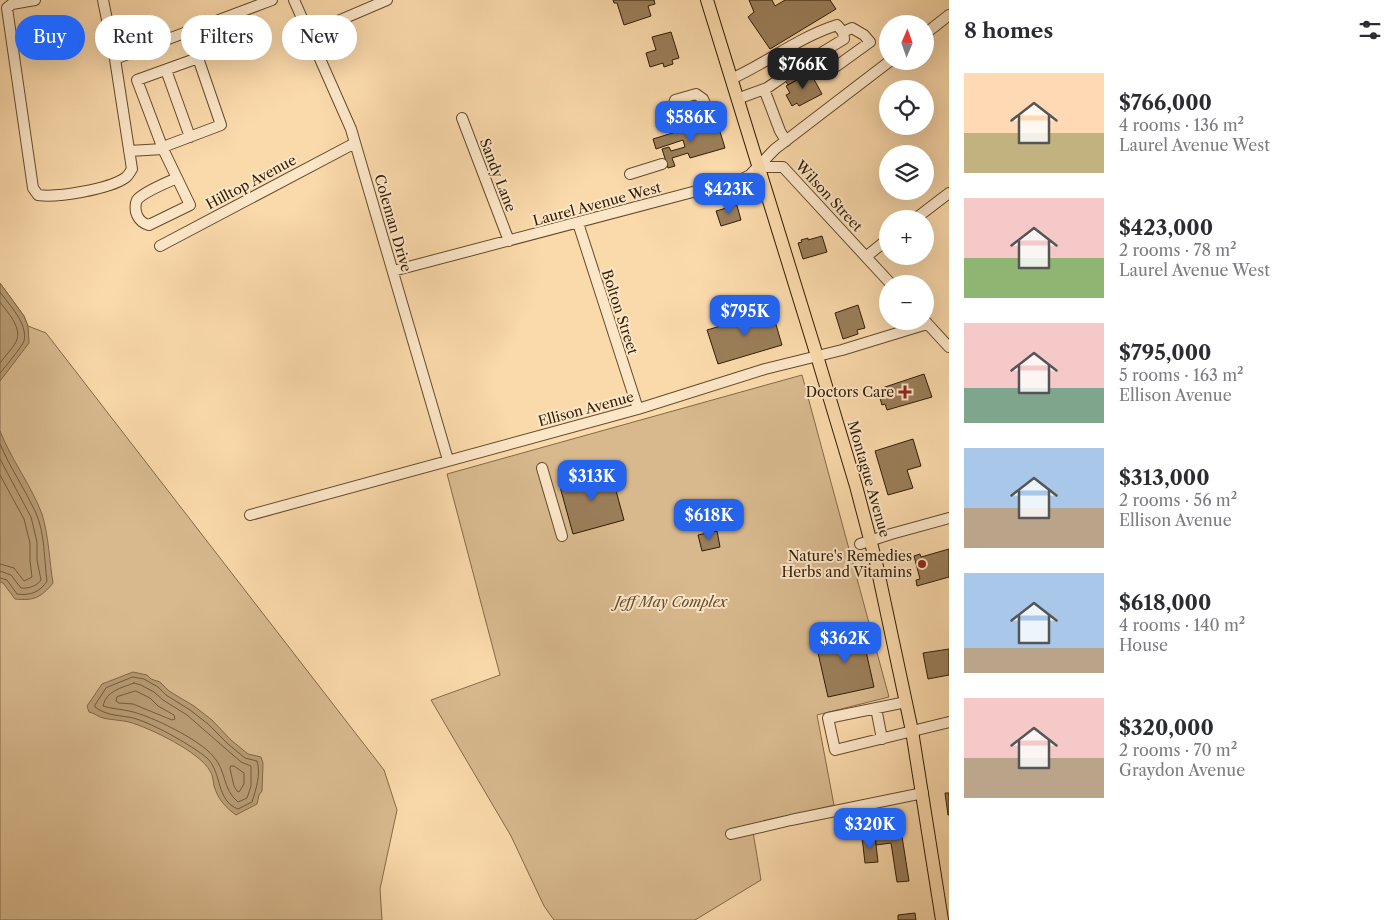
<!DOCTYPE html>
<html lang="en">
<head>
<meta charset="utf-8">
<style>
  body { margin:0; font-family:"Libre Caslon Text",serif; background:#f2f2f3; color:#2b2b33; height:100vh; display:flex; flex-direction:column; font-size:19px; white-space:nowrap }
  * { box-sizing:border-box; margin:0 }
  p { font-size:16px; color:#7c7c81 }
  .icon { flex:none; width:28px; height:28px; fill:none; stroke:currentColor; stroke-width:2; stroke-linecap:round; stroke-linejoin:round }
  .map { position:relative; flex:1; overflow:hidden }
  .sheet { display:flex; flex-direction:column; background:#fff; width:450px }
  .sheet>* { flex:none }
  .banner { position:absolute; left:15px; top:15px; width:475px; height:45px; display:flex; gap:10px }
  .needle { width:32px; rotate:2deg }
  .controls { position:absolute; left:879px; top:15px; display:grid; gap:10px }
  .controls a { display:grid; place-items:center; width:55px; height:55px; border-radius:50%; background:#fff; box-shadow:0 5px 20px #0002; font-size:25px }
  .price { position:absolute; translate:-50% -42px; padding:0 11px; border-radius:10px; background:#2563eb; color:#fff; font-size:16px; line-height:32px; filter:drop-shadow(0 1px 2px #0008) }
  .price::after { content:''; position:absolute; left:50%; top:30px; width:15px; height:11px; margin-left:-8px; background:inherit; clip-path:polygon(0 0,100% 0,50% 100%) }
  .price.active { background:#222; color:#fff }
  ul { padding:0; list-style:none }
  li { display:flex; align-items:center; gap:15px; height:125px; padding:0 15px }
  li span { display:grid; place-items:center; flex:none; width:140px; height:100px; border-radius:0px; color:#555 }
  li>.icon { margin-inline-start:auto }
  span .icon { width:60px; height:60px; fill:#fffc; stroke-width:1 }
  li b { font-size:21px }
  h2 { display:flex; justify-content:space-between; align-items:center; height:60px; padding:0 15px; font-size:21px }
  .pill { padding:0 18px; border-radius:22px; background:#fff; box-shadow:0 5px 20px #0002; font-size:18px; line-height:45px }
  .pill.active { background:#2563eb; color:#fff }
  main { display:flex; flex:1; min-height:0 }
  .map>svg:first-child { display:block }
  .green { fill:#d8b98e; stroke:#846a47 }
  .water { fill:#b69971; stroke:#816744 }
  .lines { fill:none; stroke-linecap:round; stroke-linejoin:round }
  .shore { stroke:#745a38; stroke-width:1 }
  .building { fill:#9a7e59; stroke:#311c00 }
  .minor-casing { stroke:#634b2b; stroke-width:12 }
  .major-casing { stroke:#311c00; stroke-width:14 }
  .minor { stroke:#fce6c8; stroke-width:10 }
  .major { stroke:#fad9ab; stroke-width:12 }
  .poi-dot { fill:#8f2418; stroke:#fce6c8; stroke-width:2 }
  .labels { text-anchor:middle; stroke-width:4; stroke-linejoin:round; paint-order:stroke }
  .street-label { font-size:14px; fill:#311c00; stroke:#fce6c8 }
  .poi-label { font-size:14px; fill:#311c00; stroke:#fce6c8; text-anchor:end }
  .park-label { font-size:14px; font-style:italic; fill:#634b2b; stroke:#fce6c8 }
</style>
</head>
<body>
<main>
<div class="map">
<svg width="949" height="920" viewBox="0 0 949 920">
  <rect width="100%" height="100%" fill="#fad9ab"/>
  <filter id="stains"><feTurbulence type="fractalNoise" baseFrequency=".004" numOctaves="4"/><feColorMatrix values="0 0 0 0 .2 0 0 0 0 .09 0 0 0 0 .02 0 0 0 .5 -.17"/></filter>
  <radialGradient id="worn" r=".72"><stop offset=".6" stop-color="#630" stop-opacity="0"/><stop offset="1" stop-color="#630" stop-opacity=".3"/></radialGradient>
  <!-- green -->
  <path class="green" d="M0,283L24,316L28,326L46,333L384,770L397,810L380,889L382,920H0Z
    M802,375L889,697L817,715L834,805L752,826L761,880L695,920H554L544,906L511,836L431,700L500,675L447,474Z"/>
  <!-- water -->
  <path class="water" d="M0,283L24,316L28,326L29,343L0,381Z
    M0,431C11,459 32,487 42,514C49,537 49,559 53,583C41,598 33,601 15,599L3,583L0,582Z
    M133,672L147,675L151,679L160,682L169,691L194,706L212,720L231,740L248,754L261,757L263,763L262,791L259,795L257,804L236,815C225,807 218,799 214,786C213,781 213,775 210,771C200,752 150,728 129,722C121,720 111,720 103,718C98,717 95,713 89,712L87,706L89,703L102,684Z"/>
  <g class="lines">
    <!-- shore -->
    <path class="shore" d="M0,292C9,305 28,323 24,341C22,347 5,367 0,373
      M0,302C7,312 21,326 17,339C16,345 4,357 0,363
      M0,444C10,468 25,489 36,513C45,534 44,559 47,581C40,592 30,596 17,594L7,580L0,578
      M0,459L31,517L37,542V560L41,580C37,586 28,589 21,588L11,575L0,571
      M0,475L24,519L30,543V561L32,577L24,581L14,568L0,564
      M133,677L144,679L158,687L166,695L190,710L208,724L228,744L245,758L257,761C261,774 256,789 252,802L238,809C216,801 222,772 207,758C193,746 146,719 128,717C115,715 106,715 95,707V705L106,688Z
      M134,683L141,685L154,692L163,700L187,715L241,762L251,766V786L247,798L238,802C222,789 227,771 213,756C200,740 150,715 129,711C121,709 112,709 103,706C106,691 121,688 134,683Z
      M136,691L150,698L158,706L174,715L175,719L172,720L133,704L119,703L116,701L117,697Z
      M231,766H234L244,773V784L239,792L237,791L234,786L230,769Z"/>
  </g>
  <!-- building -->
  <path class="building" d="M613,0H654L655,4L648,6L651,16L624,25L617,3H614Z
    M749,0H772L775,6L785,0H830L836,9L770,49L748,17L754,12Z
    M671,32L679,58L672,60L673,64L664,67L663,63L650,67L646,53L656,50L652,37Z
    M791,62L801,78L788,85L779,69Z
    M810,72L822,94L799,106L797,103L792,106L786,95L790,93L786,86Z
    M718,125L725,148L690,158L688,153L672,158L675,166L668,168L662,149L669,147L671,151L685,147L683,140L656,149L653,139L692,127L694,133Z
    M736,202L741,220L721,226L716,211L730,207L729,203Z
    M822,236L827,252L803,259L798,243L802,242L801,240L808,238V240Z
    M858,305L865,328L857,330L858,334L843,339L835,313Z
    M772,311L782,345L718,364L707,330Z
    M924,374L932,397L887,410L885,404L882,405L879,395H881L879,389Z
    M913,439L921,466L907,470L913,488L888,495L875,451Z
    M610,469L624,520L573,534L559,483Z
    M717,531L720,547L702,551L698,535Z
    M949,549V577L917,586L916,580L920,579L914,556L920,554L921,557Z
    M861,629L874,687L828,697L816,644L835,640L834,634Z
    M949,649V675L928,679L923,653Z
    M945,793H949V815H948Z
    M898,811L909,881L897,882L891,843L876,845L875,836L889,833L886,813Z
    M875,836L878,862L865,863L862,837Z
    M915,913L916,920H898V915Z"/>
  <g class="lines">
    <!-- minor casing -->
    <g class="minor-casing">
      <path id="minor" d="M35,0L12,4L7,8L33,188L38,195C57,198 109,189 125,178C128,176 130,172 132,169L115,59L103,0
        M294,0L351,129L448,460
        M310,33L387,0
        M925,34L949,15
        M115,59L272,0
        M795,69L844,39L843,32
        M166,70L190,137
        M731,79C767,63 799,37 837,25L843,32L852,28L864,35L870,42L827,73L815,56
        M764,89L780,131L786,141
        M737,99L767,88L783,77
        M675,117L673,107L675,100L696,94L703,99L707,108
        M462,118L509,241
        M163,149L190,205L149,225C144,224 139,220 137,215C135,211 135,204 137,200C143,192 168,182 177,178
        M129,151L163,149L137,80L198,58L221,125L163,147
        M758,167H783L891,284
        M630,174L662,164
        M915,219L949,193
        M578,223L638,409
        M160,246L355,143
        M867,256L888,239
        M393,271L742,179L750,175L775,149L890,61
        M925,321L949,347
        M542,468L562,536
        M250,515L638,409L765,369L842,350L927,324
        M860,544L891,534L949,518
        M906,702L828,718L835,750L949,722
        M876,708L882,739
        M731,834L791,820L923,793"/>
    </g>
    <!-- major casing -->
    <g class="major-casing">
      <path id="major" d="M707,0L817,356L856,486L876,562L912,731L942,920"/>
    </g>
    <!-- minor -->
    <use href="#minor" class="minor"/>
    <!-- major -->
    <use href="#major" class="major"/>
  </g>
  <!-- markers -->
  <g class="poi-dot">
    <path d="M902.5 384.5h5v5h5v5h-5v5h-5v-5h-5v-5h5z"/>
    <circle cx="922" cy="564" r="5"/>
  </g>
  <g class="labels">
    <!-- street labels -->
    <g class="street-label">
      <text transform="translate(498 175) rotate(69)" y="5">Sandy Lane</text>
      <text transform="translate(251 182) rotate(-28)" y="5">Hilltop Avenue</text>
      <text transform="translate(829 196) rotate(47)" y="5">Wilson Street</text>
      <text transform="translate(597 204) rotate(-15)" y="5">Laurel Avenue West</text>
      <text transform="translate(393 223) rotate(74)" y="5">Coleman Drive</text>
      <text transform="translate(620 312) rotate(72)" y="5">Bolton Street</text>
      <text transform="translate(586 409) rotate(-15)" y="5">Ellison Avenue</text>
      <text transform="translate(869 479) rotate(74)" y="5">Montague Avenue</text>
    </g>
    <!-- poi labels -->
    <g class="poi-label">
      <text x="894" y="397">Doctors Care</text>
      <text x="912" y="561">Nature's Remedies<tspan x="912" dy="16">Herbs and Vitamins</tspan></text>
    </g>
    <!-- park labels -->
    <g class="park-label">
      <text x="671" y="607">Jeff May Complex</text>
    </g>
  </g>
  <rect width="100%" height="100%" filter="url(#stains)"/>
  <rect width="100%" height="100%" fill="url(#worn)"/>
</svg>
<div class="controls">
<a><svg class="needle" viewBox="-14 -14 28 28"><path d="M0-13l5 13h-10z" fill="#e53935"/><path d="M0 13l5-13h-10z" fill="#7c7c81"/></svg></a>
<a><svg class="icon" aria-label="locate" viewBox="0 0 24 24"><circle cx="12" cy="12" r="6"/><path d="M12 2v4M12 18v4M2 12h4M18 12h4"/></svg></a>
<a><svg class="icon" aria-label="layers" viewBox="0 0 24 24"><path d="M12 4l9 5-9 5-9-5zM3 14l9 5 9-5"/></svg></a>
<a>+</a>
<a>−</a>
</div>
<b class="price active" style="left:803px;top:90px">$766K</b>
<b class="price" style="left:691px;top:143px">$586K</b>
<b class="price" style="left:729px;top:215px">$423K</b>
<b class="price" style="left:745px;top:337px">$795K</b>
<b class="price" style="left:592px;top:502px">$313K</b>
<b class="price" style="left:709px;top:541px">$618K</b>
<b class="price" style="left:845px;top:664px">$362K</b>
<b class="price" style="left:870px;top:850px">$320K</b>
<div class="banner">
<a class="pill active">Buy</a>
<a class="pill">Rent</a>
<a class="pill">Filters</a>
<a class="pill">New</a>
</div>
</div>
<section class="sheet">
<h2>8 homes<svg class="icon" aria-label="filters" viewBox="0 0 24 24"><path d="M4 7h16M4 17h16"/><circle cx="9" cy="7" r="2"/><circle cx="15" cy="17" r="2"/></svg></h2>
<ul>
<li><span style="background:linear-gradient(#ffd9b3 60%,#c2b280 0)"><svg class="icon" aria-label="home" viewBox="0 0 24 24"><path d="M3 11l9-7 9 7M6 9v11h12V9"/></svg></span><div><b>$766,000</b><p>4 rooms · 136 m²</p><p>Laurel Avenue West</p></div></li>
<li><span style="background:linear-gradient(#f6c9c9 60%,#8fb573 0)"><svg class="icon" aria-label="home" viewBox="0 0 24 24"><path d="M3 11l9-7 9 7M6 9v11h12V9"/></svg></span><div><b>$423,000</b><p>2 rooms · 78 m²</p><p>Laurel Avenue West</p></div></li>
<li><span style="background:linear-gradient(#f6c9c9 65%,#7fa58c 0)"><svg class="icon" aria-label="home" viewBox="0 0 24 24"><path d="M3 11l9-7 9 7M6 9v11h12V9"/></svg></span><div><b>$795,000</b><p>5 rooms · 163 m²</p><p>Ellison Avenue</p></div></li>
<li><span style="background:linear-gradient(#a9c7e8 60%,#b9a48a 0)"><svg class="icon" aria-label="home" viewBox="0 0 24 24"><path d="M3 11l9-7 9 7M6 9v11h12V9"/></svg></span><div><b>$313,000</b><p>2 rooms · 56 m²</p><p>Ellison Avenue</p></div></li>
<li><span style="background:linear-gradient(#a9c7e8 75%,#b9a48a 0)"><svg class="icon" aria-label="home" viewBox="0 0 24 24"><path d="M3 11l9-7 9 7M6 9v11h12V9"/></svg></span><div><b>$618,000</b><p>4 rooms · 140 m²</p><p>House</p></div></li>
<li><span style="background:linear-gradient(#f6c9c9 60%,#b9a48a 0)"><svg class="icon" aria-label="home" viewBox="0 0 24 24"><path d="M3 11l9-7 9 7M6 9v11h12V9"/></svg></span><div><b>$320,000</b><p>2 rooms · 70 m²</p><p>Graydon Avenue</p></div></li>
</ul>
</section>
</main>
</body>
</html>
